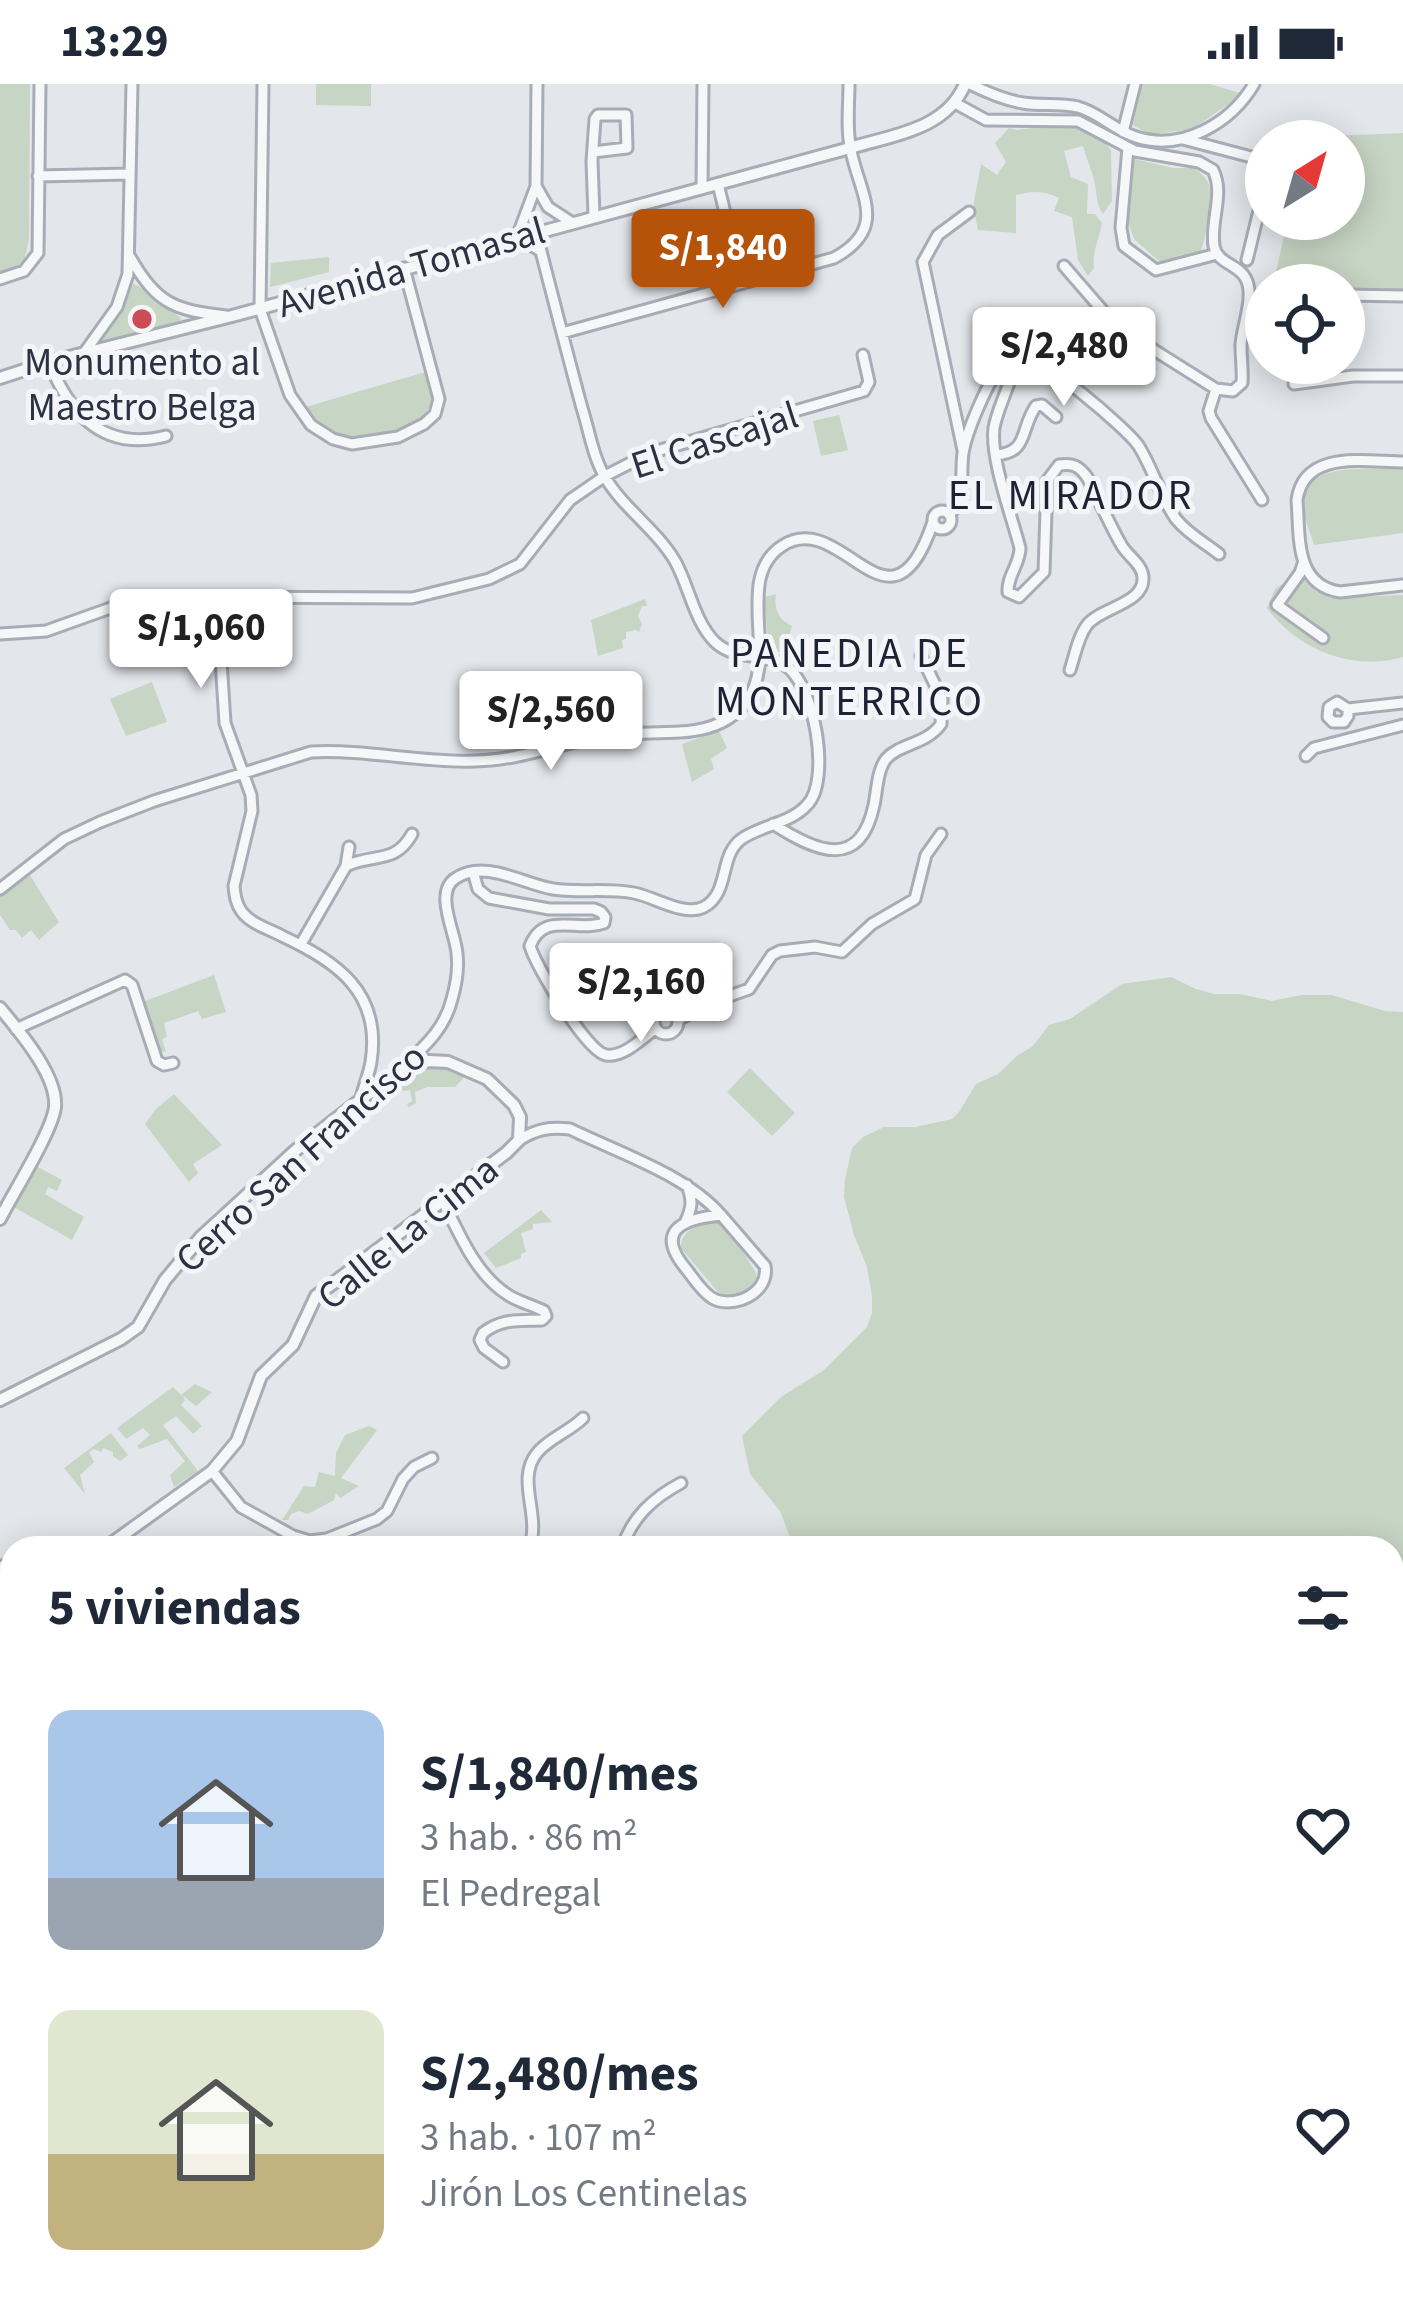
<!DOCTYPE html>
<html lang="es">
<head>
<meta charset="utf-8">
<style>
  body { margin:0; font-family:"Source Sans 3",sans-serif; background:#f2f2f3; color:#1f2937; height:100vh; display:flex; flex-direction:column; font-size:45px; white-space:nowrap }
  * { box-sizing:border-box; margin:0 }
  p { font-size:39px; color:#747a83 }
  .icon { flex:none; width:66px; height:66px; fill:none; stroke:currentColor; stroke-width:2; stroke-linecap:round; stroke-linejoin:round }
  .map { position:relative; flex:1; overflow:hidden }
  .drawer { position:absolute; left:0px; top:1452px; width:1404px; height:768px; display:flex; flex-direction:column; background:#fff; border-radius:36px 36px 0 0; box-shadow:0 6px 30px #0003 }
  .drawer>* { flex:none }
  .needle { width:78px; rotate:37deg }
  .tools { position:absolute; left:1245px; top:36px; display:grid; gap:24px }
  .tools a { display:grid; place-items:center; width:120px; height:120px; border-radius:50%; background:#fff; box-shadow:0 6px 30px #0003; font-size:60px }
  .price { position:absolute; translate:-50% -102px; padding:0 27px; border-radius:12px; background:#fff; color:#222; font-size:39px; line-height:78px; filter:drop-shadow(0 3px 6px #0008) }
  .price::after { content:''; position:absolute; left:50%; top:72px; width:36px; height:27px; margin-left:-18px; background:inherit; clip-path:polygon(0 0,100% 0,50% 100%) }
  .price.current { background:#b45309; color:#fff }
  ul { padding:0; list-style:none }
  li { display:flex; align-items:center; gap:36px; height:300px; padding:0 48px }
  li span { display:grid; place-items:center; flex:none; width:336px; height:240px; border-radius:24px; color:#555 }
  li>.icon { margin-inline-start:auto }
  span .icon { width:144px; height:144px; fill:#fffc; stroke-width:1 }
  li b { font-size:51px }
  h2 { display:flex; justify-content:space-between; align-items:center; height:144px; padding:0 48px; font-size:51px }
  .status { display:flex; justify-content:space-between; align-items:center; height:84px; padding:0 60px; background:#fff; direction:ltr }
  .status svg { height:33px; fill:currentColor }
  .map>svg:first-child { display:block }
  .green { fill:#c7d5c4 }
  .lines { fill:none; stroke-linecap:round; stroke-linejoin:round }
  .minor-casing { stroke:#a8acb5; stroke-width:15 }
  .tertiary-casing { stroke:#a8acb5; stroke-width:16 }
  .minor { stroke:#f6f7f9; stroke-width:9 }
  .tertiary { stroke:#f6f7f9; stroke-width:10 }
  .poi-dot { fill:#cd4b55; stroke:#f3f5f8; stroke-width:4.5 }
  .labels { text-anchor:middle; stroke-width:10; stroke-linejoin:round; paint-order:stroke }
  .street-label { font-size:39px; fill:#2b3243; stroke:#f3f5f8 }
  .poi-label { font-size:39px; fill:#2b3243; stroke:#f3f5f8 }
  .neighbourhood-label { font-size:42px; letter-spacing:3px; fill:#1d2334; stroke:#f3f5f8 }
</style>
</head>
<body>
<div class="status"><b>13:29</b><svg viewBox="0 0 49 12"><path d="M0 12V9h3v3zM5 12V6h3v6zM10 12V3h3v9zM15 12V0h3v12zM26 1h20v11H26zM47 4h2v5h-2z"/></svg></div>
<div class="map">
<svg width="1403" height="2220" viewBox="0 0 1403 2220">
  <rect width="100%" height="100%" fill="#e3e6eb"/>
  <!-- green -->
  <path class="green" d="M0,0H30L29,155C24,178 24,186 0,191Z
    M316,0H371V22L316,21Z
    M1141,0H1210L1240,9L1236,15L1192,45L1150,51L1133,41Z
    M1069,40C1084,46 1104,51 1111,67L1112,117L1103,130C1094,117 1098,106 1093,92C1090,82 1086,73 1083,62L1064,67L1071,93L1088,100L1087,130H1095L1102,139C1099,156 1092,167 1094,184L1088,192L1078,176L1072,133L1054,127L1059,114C1045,106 1031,107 1016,111V149L978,146L973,123L981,80L997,91L1006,78L995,59L1009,44L1016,46Z
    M1403,49V206H1344V201H1297L1288,196L1280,201H1273L1288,135H1344V57H1306L1307,53Z
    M1130,74L1173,84H1195C1200,89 1207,94 1209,101C1213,114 1206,153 1201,167L1168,180L1161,179L1134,155L1128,137Z
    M329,173V188L270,203L271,179Z
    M134,200C141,202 178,230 181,235L179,239L109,258L103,256C104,247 125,208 134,200Z
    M425,288C427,297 432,308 431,316C428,348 365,361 341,354C325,350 312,337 306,323Z
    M839,331L848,366L821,372L813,337Z
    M1383,384L1403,385V449L1314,461C1311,449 1303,434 1303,422C1303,380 1354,386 1383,384Z
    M1292,494H1302L1317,508L1331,514L1403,511V573C1353,588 1297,565 1267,524L1275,505Z
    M776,510C774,525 778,536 792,542L788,555L793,559L787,570L769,565L764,513Z
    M645,515L647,522H642L638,532L642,540L639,548L636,546L626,548V555L622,556L623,564L598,572L591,536Z
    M152,598L167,638L126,652L110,615Z
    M719,647L727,664L711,675L714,685L692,698L682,660Z
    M28,788L59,838L39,856L31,846L22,854L16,846H10L0,831V811Z
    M214,891L226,928L202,935L198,927L164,939L167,953L162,955L166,968L157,967L140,919Z
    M1171,893L1196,905L1214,910H1240L1272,917L1301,911H1332L1385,927L1403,928V1675L1392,1683V1464H794L780,1427L750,1390L742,1352L781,1313L824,1286L867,1243L872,1229V1212L867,1183L854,1151L844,1113L845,1096L852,1064L863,1053L884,1043H916L952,1035L959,1028L976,1000L998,990L1018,971L1032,963L1049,941L1070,935L1122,900Z
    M425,984L456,985L467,990L455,1003H427L415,1008L416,1019L409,1023L407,1020L412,1017L410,1006L403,1007L397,994Z
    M750,984L795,1029L772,1052L727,1008Z
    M174,1010L222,1061L193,1080L198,1089L189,1098L145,1040L156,1025Z
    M34,1081L62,1096L57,1107L48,1103L45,1110L84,1133L72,1156L12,1122Z
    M541,1126L552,1138L533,1140V1145L521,1149L526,1168L521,1170V1174L496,1184L484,1169Z
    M710,1137C713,1138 716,1138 719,1139C727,1145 758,1186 757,1194C756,1204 751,1204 744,1207C732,1213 729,1215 718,1208L681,1164C681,1146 695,1144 710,1137Z
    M195,1300L212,1308L196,1322L182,1311L185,1316L181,1321L202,1342L193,1350L176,1332L163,1341L198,1387L174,1403L170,1391L185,1377L167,1355L140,1365L137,1362L150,1351L143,1344L126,1355L117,1344L173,1303L181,1311Z
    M369,1342L377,1346L341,1394L359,1402L340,1414L336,1409L334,1416L308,1430L299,1427L291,1430L288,1436H282L304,1402L315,1403L319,1388L335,1392L336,1369L345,1351Z
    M111,1349L128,1371L120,1377L113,1372V1368L103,1364L101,1368L94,1365L89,1368L94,1378L80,1391L85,1410L64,1384Z
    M809,2208H1150L1140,2220H807Z"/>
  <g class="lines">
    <!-- minor casing -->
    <g class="minor-casing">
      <path id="minor" d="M263,0L260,225L290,311L311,341L333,355L352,360L398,353L424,340L435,330L439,315L404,184
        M537,0L536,102L517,153L541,167
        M970,0C986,8 1005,16 1023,19C1041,22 1060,19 1078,23C1100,29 1115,47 1136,53C1182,68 1231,39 1254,0
        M955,19L986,36L1078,37L1135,67L1199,78L1213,86C1225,110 1210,136 1214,162C1217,180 1239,180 1246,195C1255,213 1242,242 1241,261C1241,274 1243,287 1242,299L1233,307L1216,305L1116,242L1064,182
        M1123,48L1135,0
        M1183,55L1259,75L1266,84
        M1128,64L1121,144L1124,162L1156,186L1217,170
        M593,68L627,64L626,31H598L595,35L592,77L594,132
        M38,92L130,90
        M718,100L742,198
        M536,102L548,123L571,138
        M702,104L703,0
        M130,173C157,220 174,226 226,232
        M1247,176L1266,98
        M0,195L24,187L38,169L40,0
        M1344,211L1403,212
        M562,249L834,174C889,144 860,111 851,67C846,46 849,21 849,0
        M84,269L117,223L128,190L132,0
        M1013,271C1015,296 998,320 994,344C990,374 1012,433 1020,464C1020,480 1007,492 1008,508L1019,513L1044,488L1047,397L1059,381C1073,379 1079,382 1087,393C1099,415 1109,440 1122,462C1128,472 1142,480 1143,493C1145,520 1101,523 1087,541C1078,553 1075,571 1070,586
        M49,278C70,331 105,368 166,352
        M1294,300L1353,292H1403
        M1216,305L1209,327L1211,334L1262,416
        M963,366L923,178L938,151L969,128
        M996,371C1029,369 1020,344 1036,322L1042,321L1056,333
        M1403,378C1366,378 1304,365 1297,416C1300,452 1294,501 1340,508L1403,501
        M933 436a9 9 0 1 1 18 0a9 9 0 1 1-18 0Z
        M950,430C966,413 960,391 963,369C967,345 986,304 999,283C1004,275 1011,270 1022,271C1041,272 1125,343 1138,361C1153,384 1160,413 1176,435C1188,450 1205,459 1219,470
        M1303,480L1300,489L1277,521L1323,554
        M217,513L225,639L251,711L252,727L234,802C235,812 236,820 242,828C251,840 269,845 282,852C337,878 382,908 371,978C369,990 364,1002 361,1014
        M0,550L46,547L133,516L217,513L412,514L489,495L520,480L570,416L605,392L650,369L864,307L869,298L863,271
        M1348,625V632L1344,638H1333L1328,633L1329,623L1337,618L1348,625L1403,619
        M1306,672L1314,664L1403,641
        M773,740C815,767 860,788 874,721C877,707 877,687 886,675C900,659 926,661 941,640L942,615L921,572
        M349,763L346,782C373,769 395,781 412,750
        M473,788L478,805L489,814L549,825H594L601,828L605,833L604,839C578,849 544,826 530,862C536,883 587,968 606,971C623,974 643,954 656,944
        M0,805L64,755L100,738L154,717L311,668C366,665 420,679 475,677C528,676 571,654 620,650C666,646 726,659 752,608C774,564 736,492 782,462C843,422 890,566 933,438
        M301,860L346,782
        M654 938a12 12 0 1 1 24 0a12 12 0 1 1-24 0Z
        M678,936L710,919L749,905L772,871L780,867L815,863L842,868L872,840L915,815L926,771L941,750
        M16,945L125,896L132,901L157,977L164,981L173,979
        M405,981C426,961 445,944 452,915C456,901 459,886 457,870C456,849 433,808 456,794C485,775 523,800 553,805C580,809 607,804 634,809C655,813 684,833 704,823C731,808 718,770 743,754C763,741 791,739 807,721C832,696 814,596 783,580C761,568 735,577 715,558C694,537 689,502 675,477C656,445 623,424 605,393C593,373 589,346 582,324C566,265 551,206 536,148
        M519,1056C537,1045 549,1043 570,1045C619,1069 685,1090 721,1131L765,1182C770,1209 733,1226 712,1214C702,1208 694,1195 687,1186C654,1147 681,1135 721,1131
        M442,1115C459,1149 475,1190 508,1211C519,1218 532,1221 544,1227L546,1232L542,1236C519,1237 502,1234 483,1249L480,1256L484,1264L503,1278
        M685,1139C692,1124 693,1117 687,1101
        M212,1387L241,1423L293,1452L310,1457L327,1455L377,1435L387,1427L403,1395L414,1383L432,1374
        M529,1464C542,1432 515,1396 537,1369C549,1354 569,1348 583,1334
        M622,1464C632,1433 653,1414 681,1399
        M0,1483L12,1478
        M1392,1696L1403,1689
        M0,1717L12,1716
        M1392,1788L1403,1785
        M1392,1962L1403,1954
        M0,2079L12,2108
        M1392,2102L1403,2090
        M1,2160L12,2113
        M0,2186L15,2220
        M76,2208L87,2217
        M364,2208L365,2220
        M435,2208L436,2220
        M634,2208L647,2220
        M755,2208L768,2220
        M1232,2208L1247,2220
        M250,2220L271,2208
        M312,2220L336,2208
        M500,2220L537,2215L577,2220
        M1150,2220L1161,2208
        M1296,2220L1305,2208
        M1395,2220L1403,2208"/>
    </g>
    <!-- tertiary casing -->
    <g class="tertiary-casing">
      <path id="tertiary" d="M0,294L49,278L232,232L850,64C892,51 946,46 965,0
        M0,924C19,947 58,992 55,1023C52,1048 13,1109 0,1135
        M0,1316L121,1255L138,1243L165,1196L201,1153L296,1066L405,981L429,977L448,978L487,995L514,1021L520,1033L519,1056L506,1069L316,1212L293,1261L261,1292L237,1357L212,1387L105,1464
        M0,1589L12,1583
        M0,1695L12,1696
        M0,1815L12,1806
        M0,1824L12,1834"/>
    </g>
    <!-- minor -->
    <use href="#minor" class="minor"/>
    <!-- tertiary -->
    <use href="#tertiary" class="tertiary"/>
  </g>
  <!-- markers -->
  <circle class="poi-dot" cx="142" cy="235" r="12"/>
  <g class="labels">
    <!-- street labels -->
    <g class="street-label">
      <text transform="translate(411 182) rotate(-16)" y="14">Avenida Tomasal</text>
      <text transform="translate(714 355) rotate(-18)" y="14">El Cascajal</text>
      <text transform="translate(300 1073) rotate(-42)" y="14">Cerro San Francisco</text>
      <text transform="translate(407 1148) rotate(-39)" y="14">Calle La Cima</text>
    </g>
    <!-- poi labels -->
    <g class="poi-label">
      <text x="142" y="291">Monumento al<tspan x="142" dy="45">Maestro Belga</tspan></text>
    </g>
    <!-- neighbourhood labels -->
    <g class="neighbourhood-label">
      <text x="1071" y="425">EL MIRADOR</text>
      <text x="850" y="583">PANEDIA DE<tspan x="850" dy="48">MONTERRICO</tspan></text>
    </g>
  </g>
</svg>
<div class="tools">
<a><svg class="needle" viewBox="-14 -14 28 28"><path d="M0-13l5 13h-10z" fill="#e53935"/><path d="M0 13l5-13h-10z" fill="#747a83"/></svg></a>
<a><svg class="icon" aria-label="locate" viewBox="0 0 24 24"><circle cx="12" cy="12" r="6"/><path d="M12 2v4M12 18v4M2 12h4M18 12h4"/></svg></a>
</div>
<b class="price current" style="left:723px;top:227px">S/1,840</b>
<b class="price" style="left:1064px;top:325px">S/2,480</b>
<b class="price" style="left:201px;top:607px">S/1,060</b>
<b class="price" style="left:551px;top:689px">S/2,560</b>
<b class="price" style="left:641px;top:961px">S/2,160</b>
<section class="drawer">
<h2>5 viviendas<svg class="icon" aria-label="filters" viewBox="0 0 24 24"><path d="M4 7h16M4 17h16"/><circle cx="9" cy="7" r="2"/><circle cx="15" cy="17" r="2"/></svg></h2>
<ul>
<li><span style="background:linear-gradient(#a9c7e8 70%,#9aa5b1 0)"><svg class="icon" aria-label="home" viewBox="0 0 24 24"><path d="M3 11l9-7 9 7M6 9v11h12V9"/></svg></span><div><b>S/1,840/mes</b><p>3 hab. · 86 m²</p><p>El Pedregal</p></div><svg class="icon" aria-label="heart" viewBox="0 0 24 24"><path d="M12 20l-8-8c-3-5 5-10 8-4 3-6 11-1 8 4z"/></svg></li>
<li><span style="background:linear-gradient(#dfe7d0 60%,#c2b280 0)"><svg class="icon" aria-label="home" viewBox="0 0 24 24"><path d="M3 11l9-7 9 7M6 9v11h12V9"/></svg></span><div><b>S/2,480/mes</b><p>3 hab. · 107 m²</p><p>Jirón Los Centinelas</p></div><svg class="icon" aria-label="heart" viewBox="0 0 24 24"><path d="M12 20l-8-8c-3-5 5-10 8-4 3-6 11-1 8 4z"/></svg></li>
</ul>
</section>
</div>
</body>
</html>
